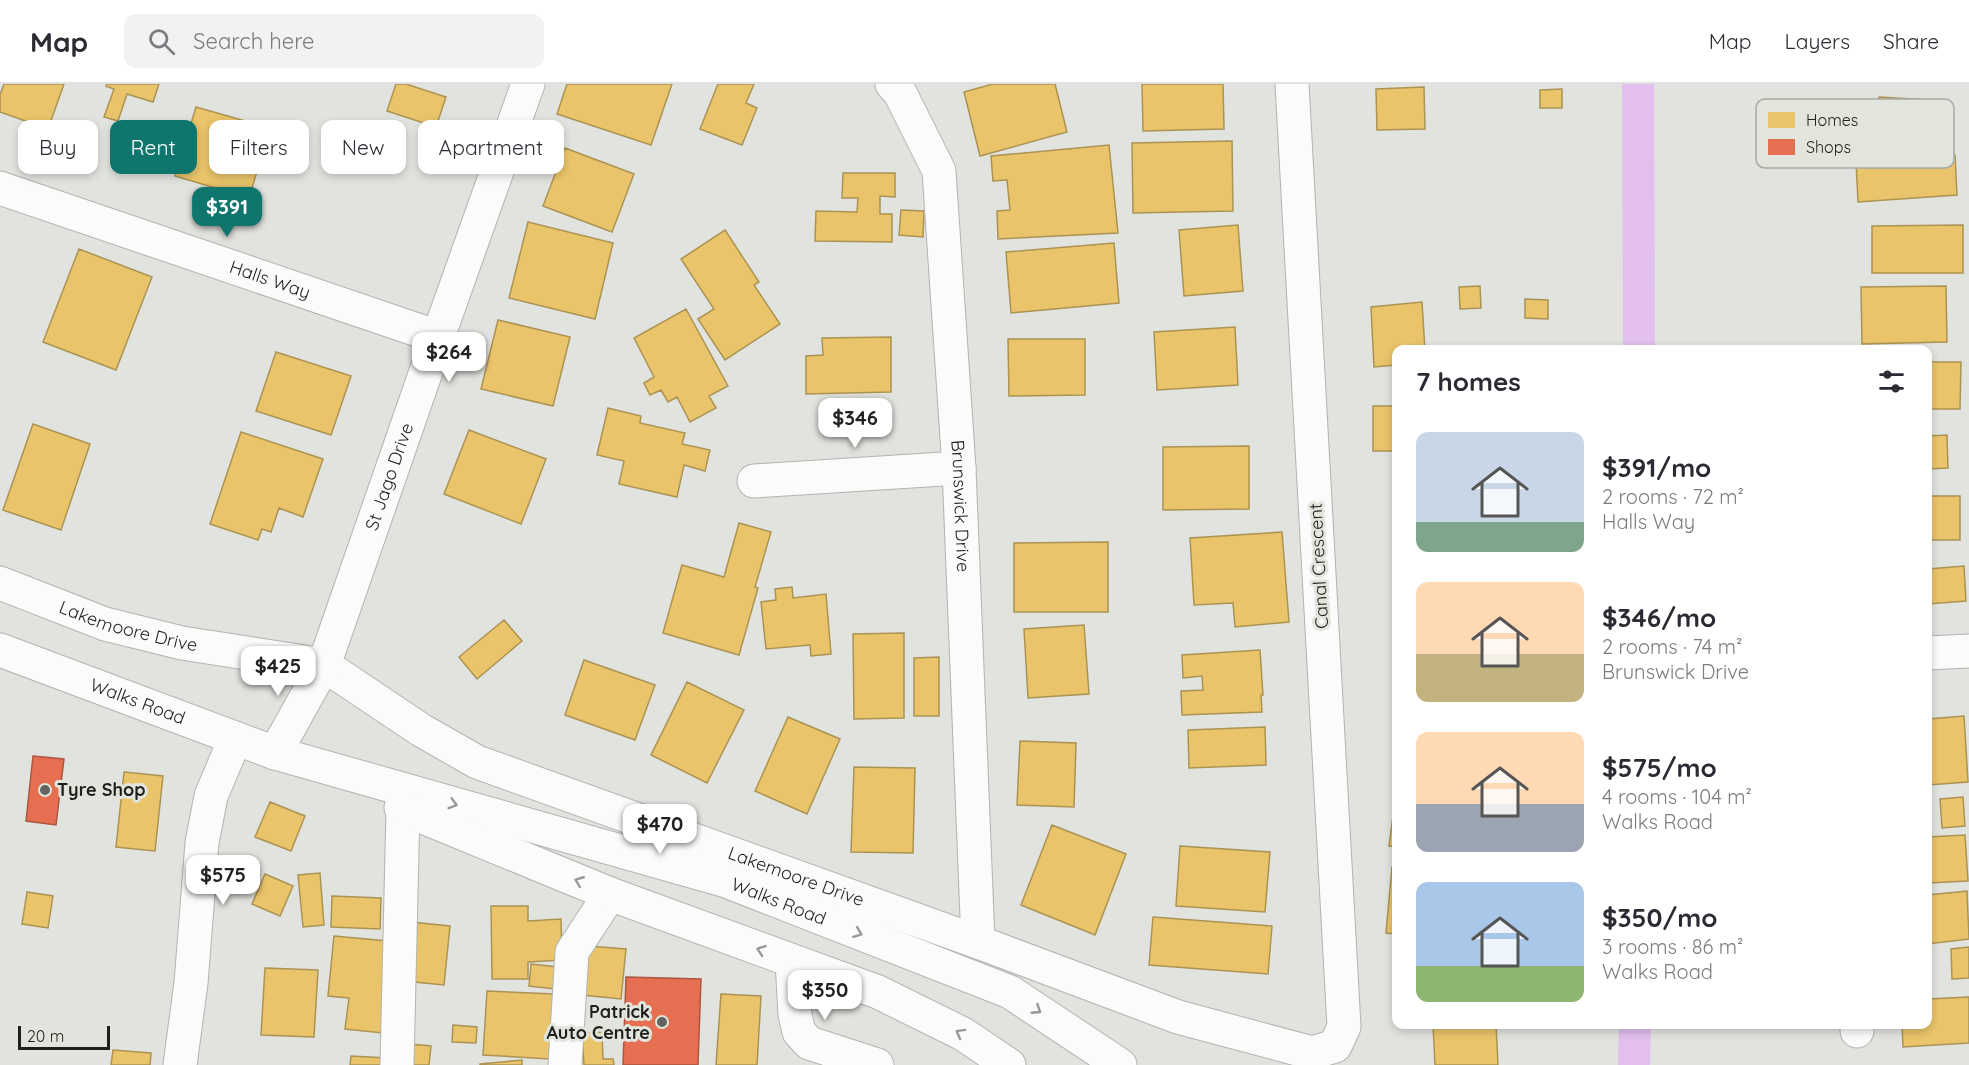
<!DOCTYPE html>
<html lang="en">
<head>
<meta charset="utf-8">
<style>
  body { margin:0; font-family:Quicksand,sans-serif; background:#f2f2f3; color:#2b2b33; height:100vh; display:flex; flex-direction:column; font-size:22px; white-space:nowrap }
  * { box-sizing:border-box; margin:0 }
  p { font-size:20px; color:#7c7c81 }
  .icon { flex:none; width:33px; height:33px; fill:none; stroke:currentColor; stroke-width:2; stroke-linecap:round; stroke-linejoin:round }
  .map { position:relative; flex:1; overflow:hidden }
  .drawer { position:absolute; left:1392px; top:261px; width:540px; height:684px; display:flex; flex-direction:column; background:#fff; border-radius:12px; box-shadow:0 3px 9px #0003 }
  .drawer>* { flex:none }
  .guide { position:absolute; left:18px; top:36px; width:570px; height:54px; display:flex; gap:12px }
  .scale { position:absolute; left:18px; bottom:15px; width:92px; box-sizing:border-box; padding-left:6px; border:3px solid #1f201d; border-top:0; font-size:16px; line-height:21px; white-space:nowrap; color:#1f201d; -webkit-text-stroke:4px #e1e5dc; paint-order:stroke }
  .price { position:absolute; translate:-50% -51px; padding:0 14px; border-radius:12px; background:#fff; color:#222; font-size:20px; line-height:39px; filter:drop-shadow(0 2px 3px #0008) }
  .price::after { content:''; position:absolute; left:50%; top:36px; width:18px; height:14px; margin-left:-9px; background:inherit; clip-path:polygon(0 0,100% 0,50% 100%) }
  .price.selected { background:#0f766e; color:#fff }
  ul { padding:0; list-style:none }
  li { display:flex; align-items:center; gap:18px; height:150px; padding:0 24px }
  li span { display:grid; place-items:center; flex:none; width:168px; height:120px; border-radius:12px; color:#555 }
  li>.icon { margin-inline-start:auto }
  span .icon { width:72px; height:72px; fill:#fffc; stroke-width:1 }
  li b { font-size:26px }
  h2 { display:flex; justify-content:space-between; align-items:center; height:72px; padding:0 24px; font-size:26px }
  .tag { padding:0 21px; border-radius:12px; background:#fff; box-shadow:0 3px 9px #0003; font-size:21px; line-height:54px }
  .tag.selected { background:#0f766e; color:#fff }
  header { display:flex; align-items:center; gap:36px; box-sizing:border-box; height:84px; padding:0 30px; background:#fff; border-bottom:2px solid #e1e1e2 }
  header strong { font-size:28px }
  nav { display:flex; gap:33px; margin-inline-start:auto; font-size:21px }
  .search { width:420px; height:54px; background:#f2f2f3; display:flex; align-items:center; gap:15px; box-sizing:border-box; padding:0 21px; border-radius:12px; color:#7c7c81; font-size:22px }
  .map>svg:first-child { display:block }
  .homes { fill:#e9c46a; stroke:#ac9353; stroke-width:1.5 }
  .shops { fill:#e76f51; stroke:#ab5741; stroke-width:1.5 }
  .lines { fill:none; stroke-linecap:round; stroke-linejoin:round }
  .canal { stroke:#e2bfee; stroke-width:32 }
  .minor-casing { stroke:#b2b4b0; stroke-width:35 }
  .primary-casing { stroke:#b2b4b0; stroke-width:35 }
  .minor { stroke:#fafbfa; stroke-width:33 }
  .primary { stroke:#fafbfa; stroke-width:33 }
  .oneway { stroke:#979897 }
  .poi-dot { fill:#636461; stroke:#e1e5dc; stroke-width:2 }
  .labels { text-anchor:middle; stroke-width:6; stroke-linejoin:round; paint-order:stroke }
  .street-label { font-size:18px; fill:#1f201d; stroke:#e1e5dc }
  .poi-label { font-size:18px; font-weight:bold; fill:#1f201d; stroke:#e1e5dc; text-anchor:start }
  .key { fill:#e1e5dc; stroke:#a7aaa3; stroke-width:1.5 }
  .key-label { font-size:16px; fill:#1f201d }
</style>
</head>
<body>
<header>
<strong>Map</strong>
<div class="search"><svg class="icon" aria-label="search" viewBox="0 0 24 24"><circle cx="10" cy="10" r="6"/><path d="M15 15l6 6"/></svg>Search here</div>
<nav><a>Map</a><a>Layers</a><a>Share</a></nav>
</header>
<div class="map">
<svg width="1969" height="981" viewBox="0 0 1969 981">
  <rect width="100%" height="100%" fill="#e1e3de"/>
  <!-- homes -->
  <path class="homes" d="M4,0H64L48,45L0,28V11Z
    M107,0H159L153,18L127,10L118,37L104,33L114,5L106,2Z
    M396,0H406L446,13L436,43L387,27Z
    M567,0H672L651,61L557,30Z
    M718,0H754L746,19L757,24L742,61L700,45Z
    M993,0H1055L1067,48L980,72L964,8Z
    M1142,0H1223L1224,45L1143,47Z
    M1424,3L1425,45L1377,46L1376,5Z
    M1562,5V24H1540V6Z
    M1879,13L1928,16L1926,46L1877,42Z
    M196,23L270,44L249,114L175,92Z
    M1232,57L1233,127L1133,129L1132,59Z
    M1109,61L1118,149L998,155L997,127L1010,126L1007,96L993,97L991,72Z
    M565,64L634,90L612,148L543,122Z
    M1955,71L1957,111L1858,118L1856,78Z
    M843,89H895V113L880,112V130H892V158L815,157L816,127L857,128L858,114H842Z
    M901,126L924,127L923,153L899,151Z
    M528,138L613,159L595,235L509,214Z
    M1238,141L1243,207L1184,212L1179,146Z
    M1963,141V189H1872V142Z
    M725,146L759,198L754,201L780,240L725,276L698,235L714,225L681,175Z
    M1114,159L1119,219L1011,229L1006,168Z
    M79,165L152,193L116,286L43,258Z
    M1480,202L1481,224L1460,225L1459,203Z
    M1946,202L1947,258L1862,260L1861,203Z
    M1525,215L1548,216V235L1525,234Z
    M1422,218L1425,266H1396V281L1374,283L1371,223Z
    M686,225L728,302L709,312L716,324L690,338L677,313L668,318L661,306L650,311L644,299L654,293L634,254Z
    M498,236L570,253L553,322L481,305Z
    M1235,243L1238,301L1157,306L1154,248Z
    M891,253V308L806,310V272L823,271L822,254Z
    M1008,255H1085V311L1009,312Z
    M276,268L351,292L331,351L256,327Z
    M1928,278H1961L1960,325H1928Z
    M1373,322H1396V367H1373Z
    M608,324L641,332L640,339L685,349L682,360L710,366L705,387L684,381L677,413L619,400L624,377L597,371Z
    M33,340L90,360L61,446L3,426Z
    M469,346L546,375L521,440L444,410Z
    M241,348L323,375L303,433L279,424L271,448L262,445L258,456L210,440Z
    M1947,351L1948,384L1928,385V352Z
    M1249,362V425L1163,426V363Z
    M1928,412H1960V456H1928Z
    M739,439L771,448L755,503L758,504L739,571L663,549L682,481L724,493Z
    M1282,448L1289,538L1235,543L1233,519L1194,521L1190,454Z
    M1108,458V528H1014V459Z
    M1964,482L1966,517L1928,520V485Z
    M792,503L793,514L826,510L831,570L811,572L810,561L766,565L761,518L776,516L775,505Z
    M504,536L522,557L477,595L459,573Z
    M1084,541L1089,610L1028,614L1024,545Z
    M904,549V634L854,635L853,550Z
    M1260,566L1263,611H1261L1262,628L1182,631L1181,607L1203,606L1202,592L1183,594L1182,571Z
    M939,573V632H914V574Z
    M584,576L655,601L635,656L565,631Z
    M687,598L744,626L707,699L651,671Z
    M1964,632L1968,698L1928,701V635Z
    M788,633L840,655L807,730L755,707Z
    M1265,643L1266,681L1189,684L1188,646Z
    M1020,657L1076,659L1074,723L1017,721Z
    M854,683L915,684L913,769L851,768Z
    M124,688L163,692L155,767L116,763Z
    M1396,709V763L1389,762Z
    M1963,713L1965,742L1942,744L1940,715Z
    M270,718L305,732L291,767L255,753Z
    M1052,741L1126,770L1095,851L1021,821Z
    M1965,751L1968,797L1928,799V753Z
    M1180,762L1270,768L1265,828L1176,822Z
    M1392,783H1396V850L1386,849Z
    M320,789L324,841L303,843L298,791Z
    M265,790L293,802L280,832L252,820Z
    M1967,807L1969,855L1928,860V811Z
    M27,808L53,812L48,844L22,840Z
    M332,812L381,814L380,845L331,843Z
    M491,822H528V837L561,835L562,876L528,878V895H492Z
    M1153,833L1272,842L1268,890L1149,881Z
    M411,838L450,842L444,901L404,897Z
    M334,852L398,858L383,949L345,945L349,914L328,912Z
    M588,862L626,865L621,915L582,911Z
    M1969,863V894L1952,895L1951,865Z
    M531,880L558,883L555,905L529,902Z
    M265,884L318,886L314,953L261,951Z
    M487,907L554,910L550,975L483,971Z
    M721,910L761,912L757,981H716Z
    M1969,913V959L1903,963L1902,940H1928V915Z
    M1433,940H1496L1498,981H1435Z
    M453,941L477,943L476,959L452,958Z
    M602,948L603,975H613L614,981H584L582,949Z
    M410,960L431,962L429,981H407Z
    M113,966L151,969L150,981H111Z
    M351,972L387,974V981H350Z
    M522,976V981H480V980Z"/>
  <!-- shops -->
  <path class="shops" d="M33,672L64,675L56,741L26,737Z
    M626,893L701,895L698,981H623Z"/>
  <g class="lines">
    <!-- canal -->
    <path class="canal" d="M1638,0L1639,266
      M1634,981L1635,940"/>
    <!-- minor casing -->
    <g class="minor-casing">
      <g id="minor">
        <path id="s1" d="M892,0L900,9L939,87L959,384L978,858"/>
        <path id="s2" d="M0,104L438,253"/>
        <path d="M754,397L959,384"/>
        <path id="s3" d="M0,499L105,540L182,559L324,581L421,646L477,678L978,858L1178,933L1312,969L1335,962L1344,943L1292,0"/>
        <path d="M1928,569L1969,567"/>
        <path id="s4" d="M275,669L324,581L438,253L528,0"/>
        <path d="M792,877L795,931L799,948L809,959L877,981"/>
        <path d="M1857,947V940"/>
        <path d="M180,981L191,899L202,759L211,712L235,655"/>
        <path d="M397,981L403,725"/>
        <path d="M565,981L572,868L610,810"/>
      </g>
    </g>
    <!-- primary casing -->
    <g class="primary-casing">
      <g id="primary">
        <path id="s5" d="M0,566L275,669L726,797L1010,908L1120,981"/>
        <path d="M401,724L610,810L878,908L963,950L1009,981"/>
      </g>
    </g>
    <!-- minor -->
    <use href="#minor" class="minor"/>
    <!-- primary -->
    <use href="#primary" class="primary"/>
  </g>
  <!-- one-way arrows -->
  <defs><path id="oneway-chevron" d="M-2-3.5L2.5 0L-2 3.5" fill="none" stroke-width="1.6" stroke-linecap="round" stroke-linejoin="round" transform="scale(1.5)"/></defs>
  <g class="oneway">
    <use href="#oneway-chevron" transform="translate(453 720) rotate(16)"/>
    <use href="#oneway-chevron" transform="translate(579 797) rotate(-158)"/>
    <use href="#oneway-chevron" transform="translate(858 849) rotate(21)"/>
    <use href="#oneway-chevron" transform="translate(761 866) rotate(-160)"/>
    <use href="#oneway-chevron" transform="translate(1037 926) rotate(33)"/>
    <use href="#oneway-chevron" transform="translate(960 949) rotate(-151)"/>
  </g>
  <!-- markers -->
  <g class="poi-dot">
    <circle cx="45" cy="706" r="6"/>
    <circle cx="662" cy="938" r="6"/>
  </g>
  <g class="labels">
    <!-- street labels -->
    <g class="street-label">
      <text dy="6" stroke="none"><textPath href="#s2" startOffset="285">Halls Way</textPath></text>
      <text dy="6" stroke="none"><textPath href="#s4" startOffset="300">St Jago Drive</textPath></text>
      <text dy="6" stroke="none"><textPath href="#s1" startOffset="435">Brunswick Drive</textPath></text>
      <text transform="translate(1319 482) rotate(-93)" y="6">Canal Crescent</text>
      <text dy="6" stroke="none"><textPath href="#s3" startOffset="136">Lakemoore Drive</textPath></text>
      <text dy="6" stroke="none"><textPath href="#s5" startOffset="147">Walks Road</textPath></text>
      <text dy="6" stroke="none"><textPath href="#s3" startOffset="856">Lakemoore Drive</textPath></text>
      <text dy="6" stroke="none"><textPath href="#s5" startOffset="819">Walks Road</textPath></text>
    </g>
    <!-- poi labels -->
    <g class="poi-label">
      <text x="57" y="712">Tyre Shop</text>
      <text x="650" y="934" text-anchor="end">Patrick<tspan x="650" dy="21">Auto Centre</tspan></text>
    </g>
  </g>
  <!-- legend -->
  <rect x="1756" y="15" width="198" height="69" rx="9" class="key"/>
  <rect x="1768" y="28" width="27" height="16" fill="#e9c46a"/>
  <rect x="1768" y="55" width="27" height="16" fill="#e76f51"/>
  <g class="key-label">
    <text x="1806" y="42">Homes</text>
    <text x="1806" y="69">Shops</text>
  </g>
</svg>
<div class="scale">20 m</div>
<b class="price selected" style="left:227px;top:154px">$391</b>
<b class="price" style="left:449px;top:299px">$264</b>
<b class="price" style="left:855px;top:365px">$346</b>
<b class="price" style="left:278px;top:613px">$425</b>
<b class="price" style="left:660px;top:771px">$470</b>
<b class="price" style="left:223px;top:822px">$575</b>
<b class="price" style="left:825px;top:937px">$350</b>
<div class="guide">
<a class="tag">Buy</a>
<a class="tag selected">Rent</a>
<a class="tag">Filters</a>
<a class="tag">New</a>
<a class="tag">Apartment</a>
</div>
<section class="drawer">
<h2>7 homes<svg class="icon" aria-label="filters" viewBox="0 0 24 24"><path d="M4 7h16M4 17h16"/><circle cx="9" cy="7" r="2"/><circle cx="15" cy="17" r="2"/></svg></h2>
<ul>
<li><span style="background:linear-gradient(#c9d6e8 75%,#7fa58c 0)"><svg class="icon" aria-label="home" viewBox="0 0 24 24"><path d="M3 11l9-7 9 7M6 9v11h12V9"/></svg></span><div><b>$391/mo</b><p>2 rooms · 72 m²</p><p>Halls Way</p></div></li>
<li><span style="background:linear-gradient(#ffd9b3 60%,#c2b280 0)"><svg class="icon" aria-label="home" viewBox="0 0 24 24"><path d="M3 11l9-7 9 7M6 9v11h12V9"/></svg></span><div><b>$346/mo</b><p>2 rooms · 74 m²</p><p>Brunswick Drive</p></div></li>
<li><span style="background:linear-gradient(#ffd9b3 60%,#9aa5b1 0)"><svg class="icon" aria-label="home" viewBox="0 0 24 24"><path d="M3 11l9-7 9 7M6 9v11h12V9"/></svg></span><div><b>$575/mo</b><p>4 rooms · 104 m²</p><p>Walks Road</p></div></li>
<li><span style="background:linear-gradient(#a9c7e8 70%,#8fb573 0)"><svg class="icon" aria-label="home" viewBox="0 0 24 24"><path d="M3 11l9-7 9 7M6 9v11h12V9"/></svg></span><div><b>$350/mo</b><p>3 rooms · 86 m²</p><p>Walks Road</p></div></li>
</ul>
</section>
</div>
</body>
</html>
